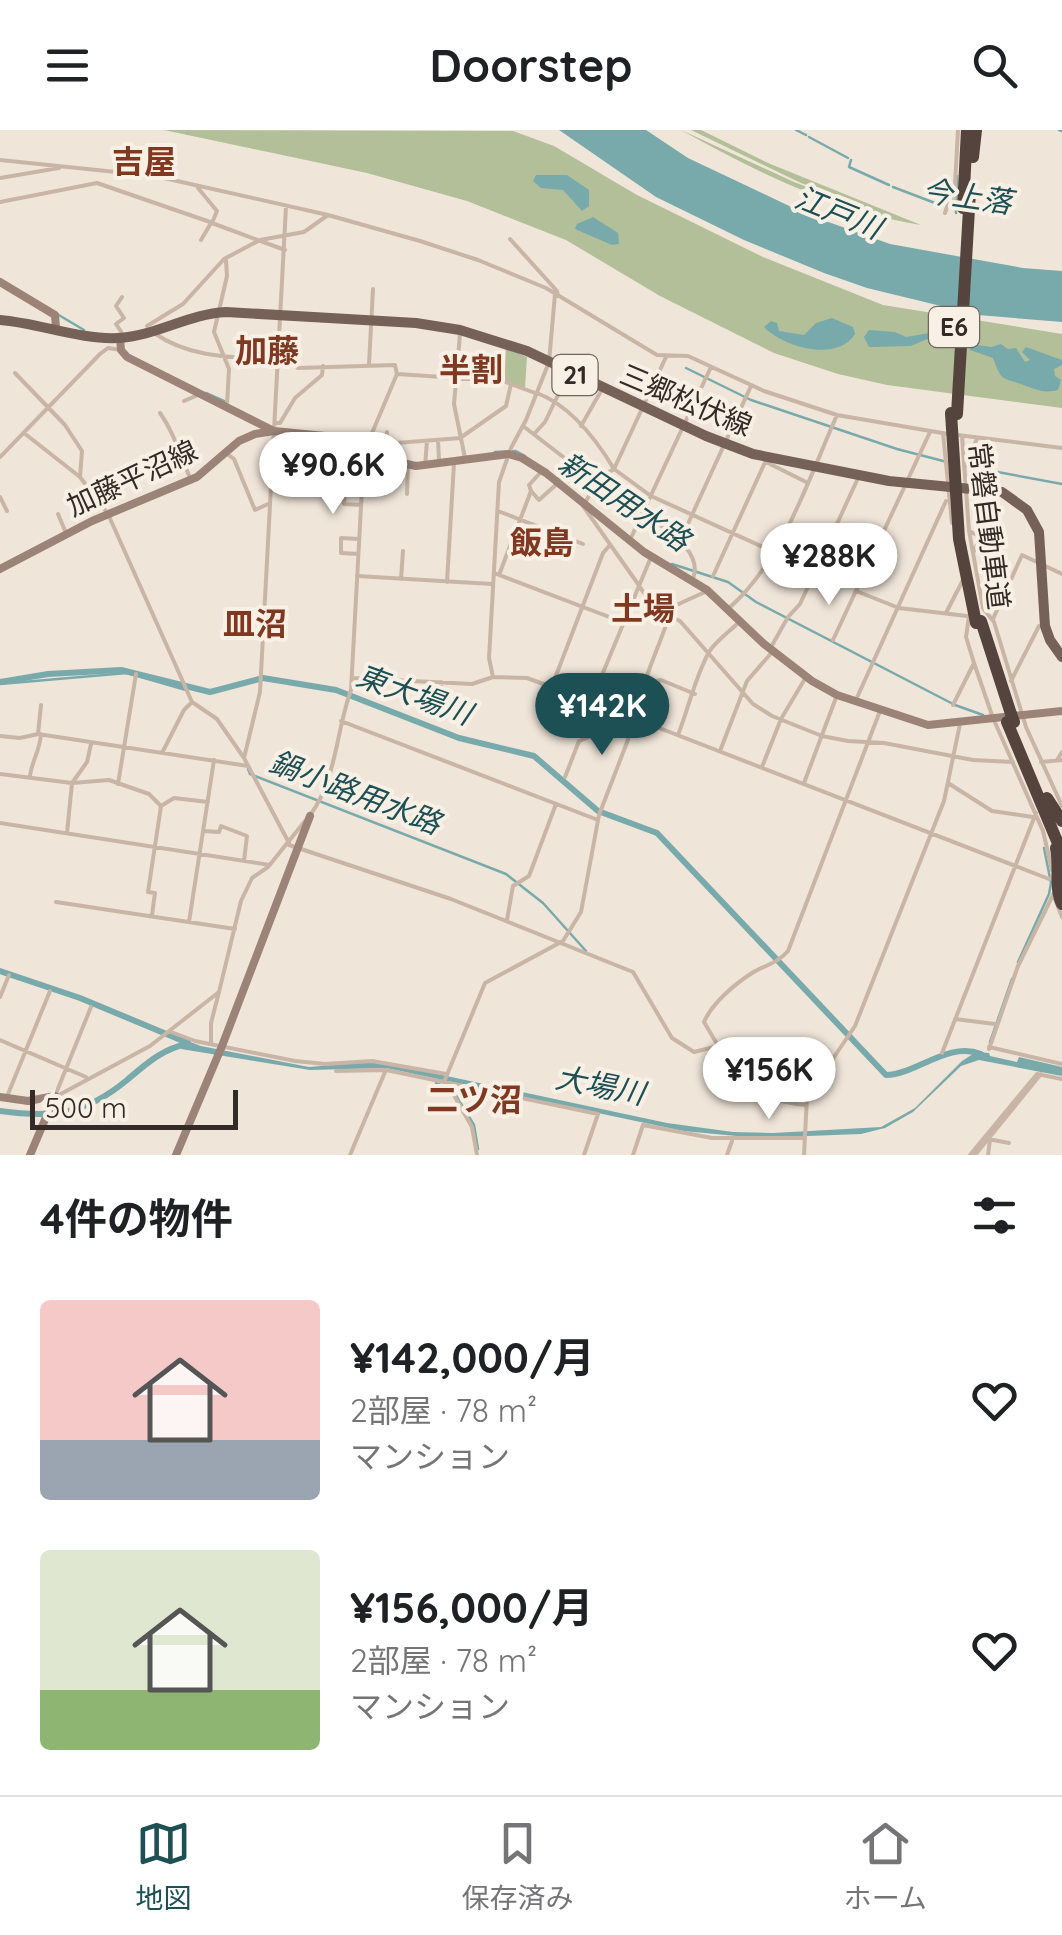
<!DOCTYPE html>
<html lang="ja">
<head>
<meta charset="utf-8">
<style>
  body { margin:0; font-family:Quicksand,"Noto Sans JP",sans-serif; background:#f2f2f2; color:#202124; height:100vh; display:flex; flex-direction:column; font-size:38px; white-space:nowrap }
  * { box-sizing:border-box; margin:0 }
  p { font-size:32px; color:#757577 }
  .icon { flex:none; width:55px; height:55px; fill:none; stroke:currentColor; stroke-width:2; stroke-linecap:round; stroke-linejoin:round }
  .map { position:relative; height:1025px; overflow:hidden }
  .sheet { display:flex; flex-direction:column; background:#fff; flex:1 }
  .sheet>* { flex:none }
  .scale { position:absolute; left:30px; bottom:25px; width:208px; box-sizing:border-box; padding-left:10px; border:5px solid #342a26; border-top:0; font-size:28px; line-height:35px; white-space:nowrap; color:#342a26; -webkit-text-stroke:8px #f8efe5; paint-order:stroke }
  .price { position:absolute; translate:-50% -85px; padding:0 22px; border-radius:35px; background:#fff; color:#222; font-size:32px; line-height:65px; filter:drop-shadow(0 2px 5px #0008) }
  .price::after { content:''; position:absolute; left:50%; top:60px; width:30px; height:22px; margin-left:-15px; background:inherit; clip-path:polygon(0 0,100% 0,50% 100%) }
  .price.selected { background:#1d5054; color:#fff }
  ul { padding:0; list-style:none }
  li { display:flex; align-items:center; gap:30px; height:250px; padding:0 40px }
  li span { display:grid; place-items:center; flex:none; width:280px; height:200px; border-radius:10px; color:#555 }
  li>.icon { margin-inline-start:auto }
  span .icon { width:120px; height:120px; fill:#fffc; stroke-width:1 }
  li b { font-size:42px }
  h2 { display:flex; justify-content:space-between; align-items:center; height:120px; padding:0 40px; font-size:42px }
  header { display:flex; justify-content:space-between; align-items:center; height:130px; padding:0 40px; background:#fff; font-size:45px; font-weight:700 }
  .menu { display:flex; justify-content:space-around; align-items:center; height:140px; border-top:2px solid #e0e0e0; background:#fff; font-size:28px; color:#757577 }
  .menu a { display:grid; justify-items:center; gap:5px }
  .menu .selected { color:#1d5054 }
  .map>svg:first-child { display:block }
  .green { fill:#b2bf99 }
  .water { fill:#78aaac }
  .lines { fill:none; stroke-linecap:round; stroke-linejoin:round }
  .stream { stroke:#78aaac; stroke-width:2.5 }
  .river { stroke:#78aaac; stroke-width:6 }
  .street { stroke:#c8b5a5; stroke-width:4 }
  .secondary { stroke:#9b8477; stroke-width:8 }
  .primary { stroke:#756157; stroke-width:10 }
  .highway { stroke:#55443d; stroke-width:12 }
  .highway-bridge { stroke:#55443d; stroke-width:12 }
  .labels { text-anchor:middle; stroke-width:8; stroke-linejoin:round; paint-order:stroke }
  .shield { fill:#f8efe5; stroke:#6f655f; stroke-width:2.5 }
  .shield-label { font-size:25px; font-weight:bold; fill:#342a26 }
  .street-label { font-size:28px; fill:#342a26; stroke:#f8efe5 }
  .water-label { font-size:30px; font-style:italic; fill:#1d5054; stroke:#f8efe5 }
  .quarter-label { font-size:32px; font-weight:bold; fill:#803821; stroke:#f8efe5 }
</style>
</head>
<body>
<header><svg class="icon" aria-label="menu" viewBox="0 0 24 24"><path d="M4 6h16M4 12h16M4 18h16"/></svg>Doorstep<svg class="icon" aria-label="search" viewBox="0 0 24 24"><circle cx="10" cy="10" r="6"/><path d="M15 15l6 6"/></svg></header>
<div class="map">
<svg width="1062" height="1025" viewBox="0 0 1062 1025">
  <rect width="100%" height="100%" fill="#f0e5d9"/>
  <!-- green -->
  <path class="green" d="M164,0L513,1L554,16L637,65L763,127L883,175L1062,204V278L887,255L838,244L774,223L660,166L566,110L467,71L367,43Z
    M681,0L794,52L862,78L857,72L801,53L691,0H701L768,33L921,95C838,82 754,41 681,0Z
    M506,218L527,227L525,258L504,250Z"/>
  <!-- water -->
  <path class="water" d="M559,0H646L688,28L806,84L890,114L1023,138L1062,141V192L978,185L867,158L824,143L744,110L656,67Z
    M536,45H567L589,60V76L582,81L563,60L541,58L533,51Z
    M593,87L618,103L619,114L612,115L575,99L577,94Z
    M832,188L853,197L855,204C837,233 783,217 764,197L771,191L777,193L779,201L804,205L816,193Z
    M869,200L895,202L906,207L930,203L942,213L941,215L927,209L911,216L869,217L864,207Z
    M971,214L991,217L1001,214L1008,219L1016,218L1025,232L1030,230L1022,222L1026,217L1062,230V235L1054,239L1055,246L1061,250L1058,260C1043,264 1035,259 1021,254C1000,247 1002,251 993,228L970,220Z
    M182,909L201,916L309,937L368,932L409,938L667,993L733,1002L773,1003L881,997L915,978L962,931L976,922L989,923L990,926L1017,932L1019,927L1062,937V946L979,930L961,936L913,982L885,998L861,1004L758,1008L683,1001L386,938L310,940L181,919Z"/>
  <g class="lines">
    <!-- stream -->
    <path class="stream" d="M796,0L806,5
      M1059,0L1062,1
      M809,7L848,28
      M851,30L849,37L889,55
      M893,57L935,73
      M956,83L957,46
      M57,184L84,200
      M686,238L751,270L897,319L947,332
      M206,263L226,272
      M495,322L516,321L525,326
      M965,336L1062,354
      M672,434L728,452L756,472L955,575L983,585
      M0,554L127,543L186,560
      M248,639L250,644L506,744L543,773L586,821
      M1018,832L1049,764L1051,753L1044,718
      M990,912L1012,849
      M436,953L447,958
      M452,959L474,995L478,1019"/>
    <!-- river -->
    <path class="river" d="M0,552L48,544L121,540L210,562L263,548L336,560L459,608L534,626L598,681L657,703L886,945C917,944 948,911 981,924
      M0,841L80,868L188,913
      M0,981C52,988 85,985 127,950C146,934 162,919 187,914"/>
    <!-- street -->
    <path class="street" d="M0,30L155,46L328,85L420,111L478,130L546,158L657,225L688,226L764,261L837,285L948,304
      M0,48L59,38
      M198,58L217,81L212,93L285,120
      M0,72L97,53L213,93
      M945,83L948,74L954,73L958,0
      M510,109L557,161L558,166
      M201,110L211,93
      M226,130L227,146L214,202L229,239L227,275
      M122,167L116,176L124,188L116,194L122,203
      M147,196L183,174L224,129L260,110L304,102L328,85
      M154,203C191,229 236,227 279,230
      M460,204L454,274L465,328
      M279,231L290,230L298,238L395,235L397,244L503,251L535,263
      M369,234L373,159
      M15,243L65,295L82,321L80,347
      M537,263C571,276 596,309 614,339
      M184,271L198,265
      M160,283C175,304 180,326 191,350
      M275,293H280L295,268L322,245L323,236
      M523,296L597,353
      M581,296L601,261
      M387,302L386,310L396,313L461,308
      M24,303L80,347L108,384L192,572L217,589L244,628L289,713
      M943,303L952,393
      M534,304L545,292L560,261L554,257L560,242
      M958,305L1062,318
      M463,306L506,276L511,254
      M962,306L969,401L983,478L994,492L1026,597L1062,676
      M438,310L439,330
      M226,323L234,329L255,380L268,374
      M0,327L100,224L108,218L121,220
      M766,332L806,352
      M425,336L427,311
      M964,336L977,309
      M614,339L666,227
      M556,351L574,334
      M272,357L362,362
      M345,361L344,374L361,375
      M531,361L529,355L541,342
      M407,364L408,335
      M0,367L7,381
      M586,371L600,348L614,339L651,366L774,422
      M583,376L638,454
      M498,381L583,414
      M644,383C663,398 704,420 693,449
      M58,384L66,403
      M969,401L981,407L974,421
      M681,409L751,256
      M630,410L711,237
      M358,424L341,423V408L359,409
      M494,443L625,493
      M499,445L531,361L539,370L558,353
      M357,446L492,454
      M713,446L767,328
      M401,449L403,421
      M447,452L454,333
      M639,456L658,482L669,488
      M856,461L899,478L967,486
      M728,479C783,431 808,350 837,285
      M946,483L964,448
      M670,486L680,491L753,574L772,586L822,606L848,611L884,613L973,630L1013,632
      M969,486L966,507L974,533L993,588L1043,701L1052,740
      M993,489L1022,425L1062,444
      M833,510L930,302
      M770,519L788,487L800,474L859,346
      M493,547L489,528L499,352L511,318L526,290L549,232L555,164
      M352,548L472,554L493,547L527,548L636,588
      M1011,551L1039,496
      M552,556L603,423L610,415
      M600,561L661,550L695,564
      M440,569L441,552
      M855,572L946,371
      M953,575L973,535
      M636,589C636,563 664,507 672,477L705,462
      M341,591L598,690
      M38,604L41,575
      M678,605C689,577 695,547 709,522C716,511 729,502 738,493
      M0,606L20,608L38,604L248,636
      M720,621L747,551L773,521
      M162,623L184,580L192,572
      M244,628L260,562L286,76
      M1057,630L1062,622
      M1041,632L1062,630
      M762,637L781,589L806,547
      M0,644L72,653L109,650L149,664L161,676
      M30,646C32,630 40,621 41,604
      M565,647L579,611L594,605L602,545L651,427
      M804,653L837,565
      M948,653L992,681L1033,687
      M118,654L136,544
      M311,684C337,647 336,601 351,560L364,322L397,244
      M0,693L270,735
      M203,701L219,702L221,696L247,706L244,731
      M67,703L72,653L87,632L91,614
      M289,715L451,769L633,842L672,908L694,922L718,916
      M1053,764L1062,787
      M56,772L235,799
      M152,785L155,763L148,762L161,676L174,668L208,672
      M507,790L513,756L529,746L556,674
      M189,792L214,630
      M0,867L9,845
      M955,889L995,894
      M171,902L195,911L295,931L325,934L372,931L446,944
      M0,910L86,947
      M211,914V893L219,862
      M989,917L1062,934
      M989,919L1018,836L1052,767
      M942,923L1036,683
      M336,941L386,940L598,984L584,1025
      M444,952L485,853L563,811L581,782L599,685L636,589L1049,749L1053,747
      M447,953L472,997L477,1025
      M55,966L91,877
      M57,966L150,916L219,862L241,771L252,748L268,737L305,691
      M6,969L50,861
      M806,975C746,971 732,939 704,892C712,873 735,854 752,843C765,835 778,833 788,821L880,581
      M988,1009L1009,1013
      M350,1025L385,942
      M633,1025L643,995L712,1008H805
      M727,1025L732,1011
      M804,1025L807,967L855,896L944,671L960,594
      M970,1025L1037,944L1062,949
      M975,1025L1041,944
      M988,1025L990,1010"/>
    <!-- secondary -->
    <path class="secondary" d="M0,152L55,185L56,198
      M120,208L121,220L127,227L274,301
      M0,439L92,391L197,347L239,311L255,304L274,301L325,306L383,329L416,336L509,324L522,328L546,343L644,422L707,460L764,514L812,551L837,565L928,595L1062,581
      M0,967L28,971L55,966
      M30,1025L55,966
      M176,1025L222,916L310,686"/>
    <!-- primary -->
    <path class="primary" d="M0,190C39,193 80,210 118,208C156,206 188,184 226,182L416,193L460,200L527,221L706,306L753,324L889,351L1002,362L1027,380L1039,402L1045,496L1050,510L1062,527"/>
    <!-- highway -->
    <path class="highway" d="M957,284L970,62
      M981,491L1011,584
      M1007,592L1062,723
      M1047,668L1062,691
      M1056,718C1060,737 1054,758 1062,774"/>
    <!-- highway-bridge -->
    <path class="highway-bridge" d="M973,27L976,0
      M963,78L967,0
      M951,283L959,409L976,493
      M1011,584L1014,592"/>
  </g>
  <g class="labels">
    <!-- shield labels -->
    <g class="shield">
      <rect x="929" y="177" width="50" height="40" rx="8"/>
      <rect x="552.5" y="225" width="45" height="40" rx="8"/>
    </g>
    <g class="shield-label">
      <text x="954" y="206">E6</text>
      <text x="575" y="254">21</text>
    </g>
    <!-- street labels -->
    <g class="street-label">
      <text transform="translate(686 270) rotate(23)" y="10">三郷松伏線</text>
      <text transform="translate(132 348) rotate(-25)" y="10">加藤平沼線</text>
      <text transform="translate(989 396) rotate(83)" y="10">常磐自動車道</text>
    </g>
    <!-- water labels -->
    <g class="water-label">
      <text transform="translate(967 67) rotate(8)" y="10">今上落</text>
      <text transform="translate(838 83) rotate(22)" y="10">江戸川</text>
      <text transform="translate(624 372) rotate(34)" y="10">新田用水路</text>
      <text transform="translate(414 565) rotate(20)" y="10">東大場川</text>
      <text transform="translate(355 663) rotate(21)" y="10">鍋小路用水路</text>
      <text transform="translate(600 956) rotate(11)" y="10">大場川</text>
    </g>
    <!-- quarter labels -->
    <g class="quarter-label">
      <text x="144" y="43">吉屋</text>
      <text x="267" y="232">加藤</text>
      <text x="471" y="251">半割</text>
      <text x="542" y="424">飯島</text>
      <text x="643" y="490">土場</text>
      <text x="255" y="505">皿沼</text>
      <text x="474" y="981">二ツ沼</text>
    </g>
  </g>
</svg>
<div class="scale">500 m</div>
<b class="price" style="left:333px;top:387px">¥90.6K</b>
<b class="price" style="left:829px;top:478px">¥288K</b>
<b class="price selected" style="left:602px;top:628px">¥142K</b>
<b class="price" style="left:769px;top:992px">¥156K</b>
</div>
<section class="sheet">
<h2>4件の物件<svg class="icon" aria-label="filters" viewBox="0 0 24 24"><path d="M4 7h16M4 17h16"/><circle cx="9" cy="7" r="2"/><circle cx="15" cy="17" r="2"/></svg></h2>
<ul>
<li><span style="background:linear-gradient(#f6c9c9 70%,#9aa5b1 0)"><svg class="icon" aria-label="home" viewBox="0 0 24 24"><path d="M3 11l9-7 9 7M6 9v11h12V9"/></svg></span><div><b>¥142,000/月</b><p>2部屋 · 78 m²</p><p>マンション</p></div><svg class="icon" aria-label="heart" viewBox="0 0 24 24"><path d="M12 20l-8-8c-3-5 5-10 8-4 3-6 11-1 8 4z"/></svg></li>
<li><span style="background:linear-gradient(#dfe7d0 70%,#8fb573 0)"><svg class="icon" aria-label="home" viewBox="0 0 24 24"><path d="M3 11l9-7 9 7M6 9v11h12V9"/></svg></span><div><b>¥156,000/月</b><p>2部屋 · 78 m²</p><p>マンション</p></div><svg class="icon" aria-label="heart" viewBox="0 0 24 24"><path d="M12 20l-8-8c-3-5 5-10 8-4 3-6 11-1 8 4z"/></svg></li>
</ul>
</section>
<nav class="menu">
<a class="selected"><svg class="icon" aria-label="map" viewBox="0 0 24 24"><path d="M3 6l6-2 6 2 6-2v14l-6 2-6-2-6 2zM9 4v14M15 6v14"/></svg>地図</a>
<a><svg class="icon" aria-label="saved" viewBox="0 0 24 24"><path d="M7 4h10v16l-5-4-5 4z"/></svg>保存済み</a>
<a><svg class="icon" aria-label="home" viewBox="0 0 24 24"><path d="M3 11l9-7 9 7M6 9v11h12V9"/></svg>ホーム</a>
</nav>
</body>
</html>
